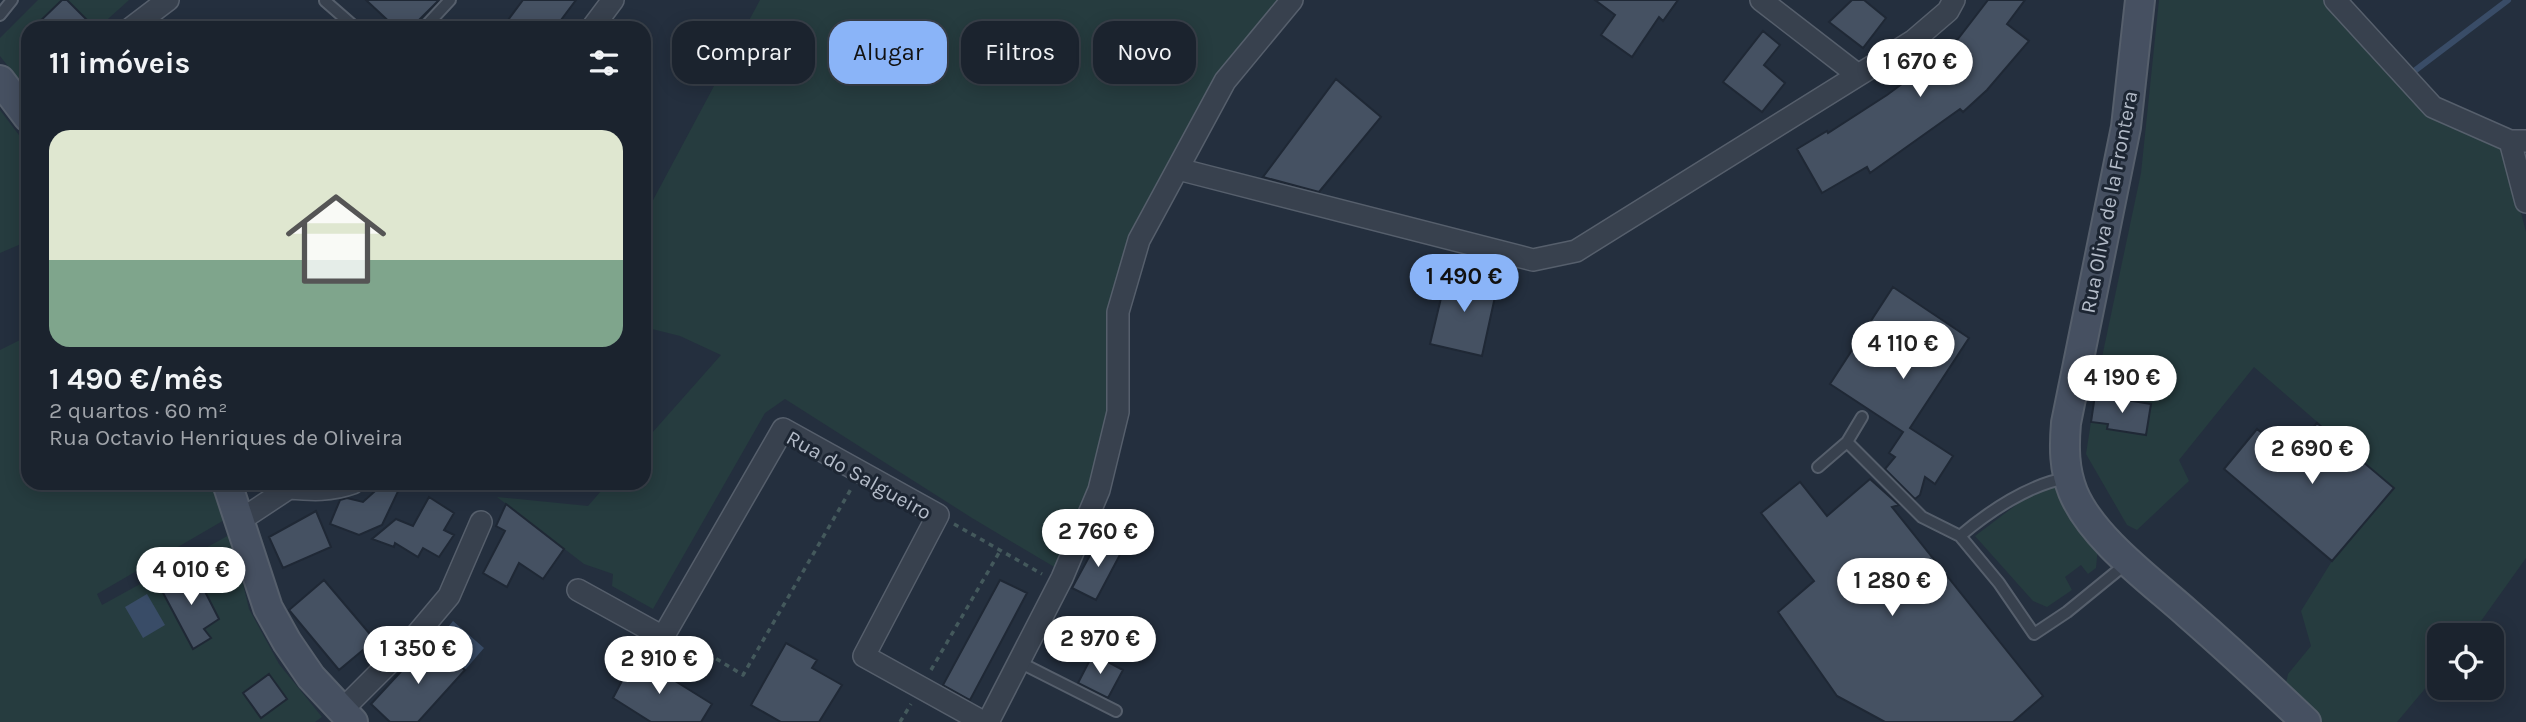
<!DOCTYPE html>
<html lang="pt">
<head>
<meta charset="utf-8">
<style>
  body { margin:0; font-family:Karla,sans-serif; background:#242b36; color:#f1f3f6; height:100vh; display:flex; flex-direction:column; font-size:26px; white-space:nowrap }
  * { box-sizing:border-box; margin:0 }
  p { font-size:23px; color:#a0a4aa }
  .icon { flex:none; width:38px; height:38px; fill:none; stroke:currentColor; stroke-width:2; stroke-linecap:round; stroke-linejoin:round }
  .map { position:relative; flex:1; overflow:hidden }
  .details { position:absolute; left:21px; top:21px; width:630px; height:469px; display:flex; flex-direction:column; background:#1b232e; border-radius:21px; box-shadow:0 4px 18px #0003,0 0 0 2px #39404a }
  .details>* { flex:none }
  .top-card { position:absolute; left:672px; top:21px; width:665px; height:63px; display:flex; gap:14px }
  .tools { position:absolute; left:2427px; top:623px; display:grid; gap:14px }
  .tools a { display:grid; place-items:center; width:77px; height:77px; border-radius:14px; background:#1b232e; box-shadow:0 4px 18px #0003,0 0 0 2px #39404a; font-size:35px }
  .price { position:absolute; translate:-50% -60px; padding:0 16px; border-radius:24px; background:#fff; color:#222; font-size:23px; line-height:46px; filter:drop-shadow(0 2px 4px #0008) }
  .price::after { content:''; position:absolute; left:50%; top:42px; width:21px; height:16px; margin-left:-10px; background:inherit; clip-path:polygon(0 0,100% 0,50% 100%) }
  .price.on { background:#8ab4f8; color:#111 }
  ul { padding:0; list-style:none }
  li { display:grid; align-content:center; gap:14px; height:371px; padding:0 28px }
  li+li { border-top:2px solid #39404a }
  li span { display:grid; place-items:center; height:217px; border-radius:21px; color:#555 }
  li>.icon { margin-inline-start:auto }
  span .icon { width:126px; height:126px; fill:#fffc; stroke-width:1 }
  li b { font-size:30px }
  h2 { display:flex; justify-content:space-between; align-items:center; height:84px; padding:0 28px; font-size:30px }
  .tag { padding:0 24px; border-radius:21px; background:#1b232e; box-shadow:0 4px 18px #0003,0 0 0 2px #39404a; font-size:24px; line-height:63px }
  .tag.on { background:#8ab4f8; color:#111 }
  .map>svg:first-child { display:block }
  .green { fill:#263c3f }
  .water { fill:#394c67 }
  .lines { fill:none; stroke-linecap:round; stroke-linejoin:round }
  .stream { stroke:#394c67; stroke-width:6 }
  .building { fill:#455162; stroke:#1f2835; stroke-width:2 }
  .lane-casing { stroke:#565f6c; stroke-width:14 }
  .street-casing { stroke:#565f6c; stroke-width:24 }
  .secondary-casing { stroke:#565f6c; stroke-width:32 }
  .path { stroke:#44595c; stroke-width:3.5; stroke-dasharray:5 5; stroke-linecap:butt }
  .lane { stroke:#38414e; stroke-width:10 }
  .street { stroke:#38414e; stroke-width:21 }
  .secondary { stroke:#465061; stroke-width:28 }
  .labels { text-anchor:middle; stroke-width:6; stroke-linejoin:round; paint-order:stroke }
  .street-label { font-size:21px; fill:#b4bcc9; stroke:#1d2633 }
</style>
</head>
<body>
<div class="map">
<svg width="2526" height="722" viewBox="0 0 2526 722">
  <rect width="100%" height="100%" fill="#242f3e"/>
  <!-- green -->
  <path class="green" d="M38,0H62L33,28H28V92L0,56V38Z
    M67,0H129L98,28H95Z
    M760,0H1282L1160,185L1127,243L1111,311L1107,412L1092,488L1056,568L972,518L785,399L765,413L653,609L612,586L613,574L584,564L497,497L588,506L608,483H644V442L721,355L680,336L644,327V217Z
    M2159,0H2328L2432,116L2504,147L2526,232V558L2471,635H2440L2439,672L2397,722H2322L2285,688L2288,674L2311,646L2301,611L2332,561L2393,488L2254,367L2179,460L2189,481L2137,530L2127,525L2086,454L2091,422L2108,424V429L2146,434L2151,403L2094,395L2141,173Z
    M0,110L28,147V241L0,253Z
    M28,336V483H214L226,519L97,594L102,605L231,534L249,609L279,664L322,717L315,722H0V350Z
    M2049,480L2098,546L2096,568L2088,574L2081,565L2065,577L2072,590L2047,607L2033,601L1975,536Z"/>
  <!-- water -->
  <path class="water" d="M147,594L165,625L143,638L125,607Z
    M453,621L484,648L465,670L434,644Z"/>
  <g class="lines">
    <!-- stream -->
    <path class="stream" d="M2413,72L2508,0"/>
  </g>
  <!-- building -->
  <path class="building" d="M62,0H67L95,28H33Z
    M366,0H439L411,28H396Z
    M523,0H576L555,28H502Z
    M1595,0H1678L1663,21L1659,17L1632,57L1601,35L1615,15Z
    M1852,0H1864L1886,18L1863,48L1829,22Z
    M1988,0H2025L2007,24L2029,41L1987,90L1963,112L1960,109L1870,173L1867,167L1822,193L1797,149L1827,131L1828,133L1887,95L1914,75L1948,45L1951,48Z
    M1763,31L1780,45L1764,65L1785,83L1762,112L1723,82Z
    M1336,79L1381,117L1319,192L1263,177Z
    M1447,273L1498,283L1482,356L1430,344Z
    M1893,287L1969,338L1910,428L1953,456L1935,484L1925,477L1920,495L1915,499L1885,469L1895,457L1889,453L1903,432L1830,384Z
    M2095,395L2151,404L2146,435L2107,429L2108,424L2091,422Z
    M2317,423L2394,488L2332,561L2224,469L2257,429L2289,455Z
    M1870,479L1899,505L1892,507L2043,696L2013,722H1885L1837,696L1778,612L1814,581L1761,513L1800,482L1827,516Z
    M384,483H402L382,525L359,535L330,524L340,500L347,498L363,502Z
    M429,497L454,513L444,530L454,535L439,557L423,548L418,557L395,543L394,547L372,539L396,519L413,526Z
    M506,504L564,549L543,579L519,563L507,587L483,573L505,531L496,526Z
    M316,511L331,547L283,568L269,537Z
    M1100,537L1123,549L1096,600L1072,588Z
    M193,568L219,619L204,629L211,638L193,649L161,589Z
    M324,580L375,640L339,670L289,610Z
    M1000,580L1027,593L970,700L943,685Z
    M1089,618H1121L1122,647L1055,649L1056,620Z
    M430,640L465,670L418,722H390L371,704Z
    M786,643L817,660L812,668L842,685L819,722H781L751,705Z
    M1093,654L1123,670L1108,698L1078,683Z
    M635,656L712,704L701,722H651L613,698Z
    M269,674L287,699L261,718L243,693Z"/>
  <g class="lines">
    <!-- lane casing -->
    <g class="lane-casing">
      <path id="lane" d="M325,1L356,28
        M0,15L12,0
        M424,28L450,0
        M1862,417L1847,442L1922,517L1960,536
        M1818,467L1847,442
        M2068,478C2031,483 1988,512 1960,536L1999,583L2034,634L2067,612L2127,563
        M1019,662L1116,711"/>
    </g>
    <!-- street casing -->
    <g class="street-casing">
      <path id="street" d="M1761,0L1858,75
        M2335,0L2433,107L2510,141H2526
        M131,28L168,0
        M592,28L613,0
        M2510,141L2526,202
        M1178,169L1533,260L1576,251L1913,41L1948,11L1954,0
        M239,521L289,488C312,490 331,491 353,483
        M578,590L663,637L783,429L938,515L864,656L983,722
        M341,711L412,640L449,596L481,522
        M988,722L1062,578L1099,490L1118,412V312L1139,240L1225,81L1292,0"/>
    </g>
    <!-- secondary casing -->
    <g class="secondary-casing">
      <path id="secondary" d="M2140,0L2126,127L2066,423C2064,447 2064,469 2073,492C2092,538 2150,580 2187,613C2227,648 2267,685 2306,722
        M0,80L28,117
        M227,483L268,608L287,642L311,677L353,722"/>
    </g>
    <!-- path -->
    <path class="path" d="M954,524L1042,574
      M682,638L743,675L851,489
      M931,670L1000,551
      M900,722L911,704"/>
    <!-- lane -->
    <use href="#lane" class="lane"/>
    <!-- street -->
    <use href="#street" class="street"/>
    <!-- secondary -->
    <use href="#secondary" class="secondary"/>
  </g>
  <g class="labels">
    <!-- street labels -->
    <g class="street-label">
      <text transform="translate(2109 202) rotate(-79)" y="7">Rua Oliva de la Frontera</text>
      <text transform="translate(859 475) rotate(29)" y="7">Rua do Salgueiro</text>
    </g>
  </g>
</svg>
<div class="tools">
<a><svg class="icon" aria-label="locate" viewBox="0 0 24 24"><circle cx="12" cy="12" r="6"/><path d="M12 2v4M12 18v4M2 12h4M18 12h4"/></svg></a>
</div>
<b class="price" style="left:1920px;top:99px">1 670 €</b>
<b class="price on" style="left:1464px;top:314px">1 490 €</b>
<b class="price" style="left:1903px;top:381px">4 110 €</b>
<b class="price" style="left:2122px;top:415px">4 190 €</b>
<b class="price" style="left:2312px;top:486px">2 690 €</b>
<b class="price" style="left:1098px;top:569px">2 760 €</b>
<b class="price" style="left:191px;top:607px">4 010 €</b>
<b class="price" style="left:1892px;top:618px">1 280 €</b>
<b class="price" style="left:1100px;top:676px">2 970 €</b>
<b class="price" style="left:418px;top:686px">1 350 €</b>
<b class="price" style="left:659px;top:696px">2 910 €</b>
<div class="top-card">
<a class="tag">Comprar</a>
<a class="tag on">Alugar</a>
<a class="tag">Filtros</a>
<a class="tag">Novo</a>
</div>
<section class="details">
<h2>11 imóveis<svg class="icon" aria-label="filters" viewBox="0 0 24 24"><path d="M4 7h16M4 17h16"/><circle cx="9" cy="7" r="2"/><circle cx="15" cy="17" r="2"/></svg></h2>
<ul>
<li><span style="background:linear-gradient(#dfe7d0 60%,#7fa58c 0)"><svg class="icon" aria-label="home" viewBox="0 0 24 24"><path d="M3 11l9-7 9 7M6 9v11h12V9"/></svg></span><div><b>1 490 €/mês</b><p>2 quartos · 60 m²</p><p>Rua Octavio Henriques de Oliveira</p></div></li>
</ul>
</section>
</div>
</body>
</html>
